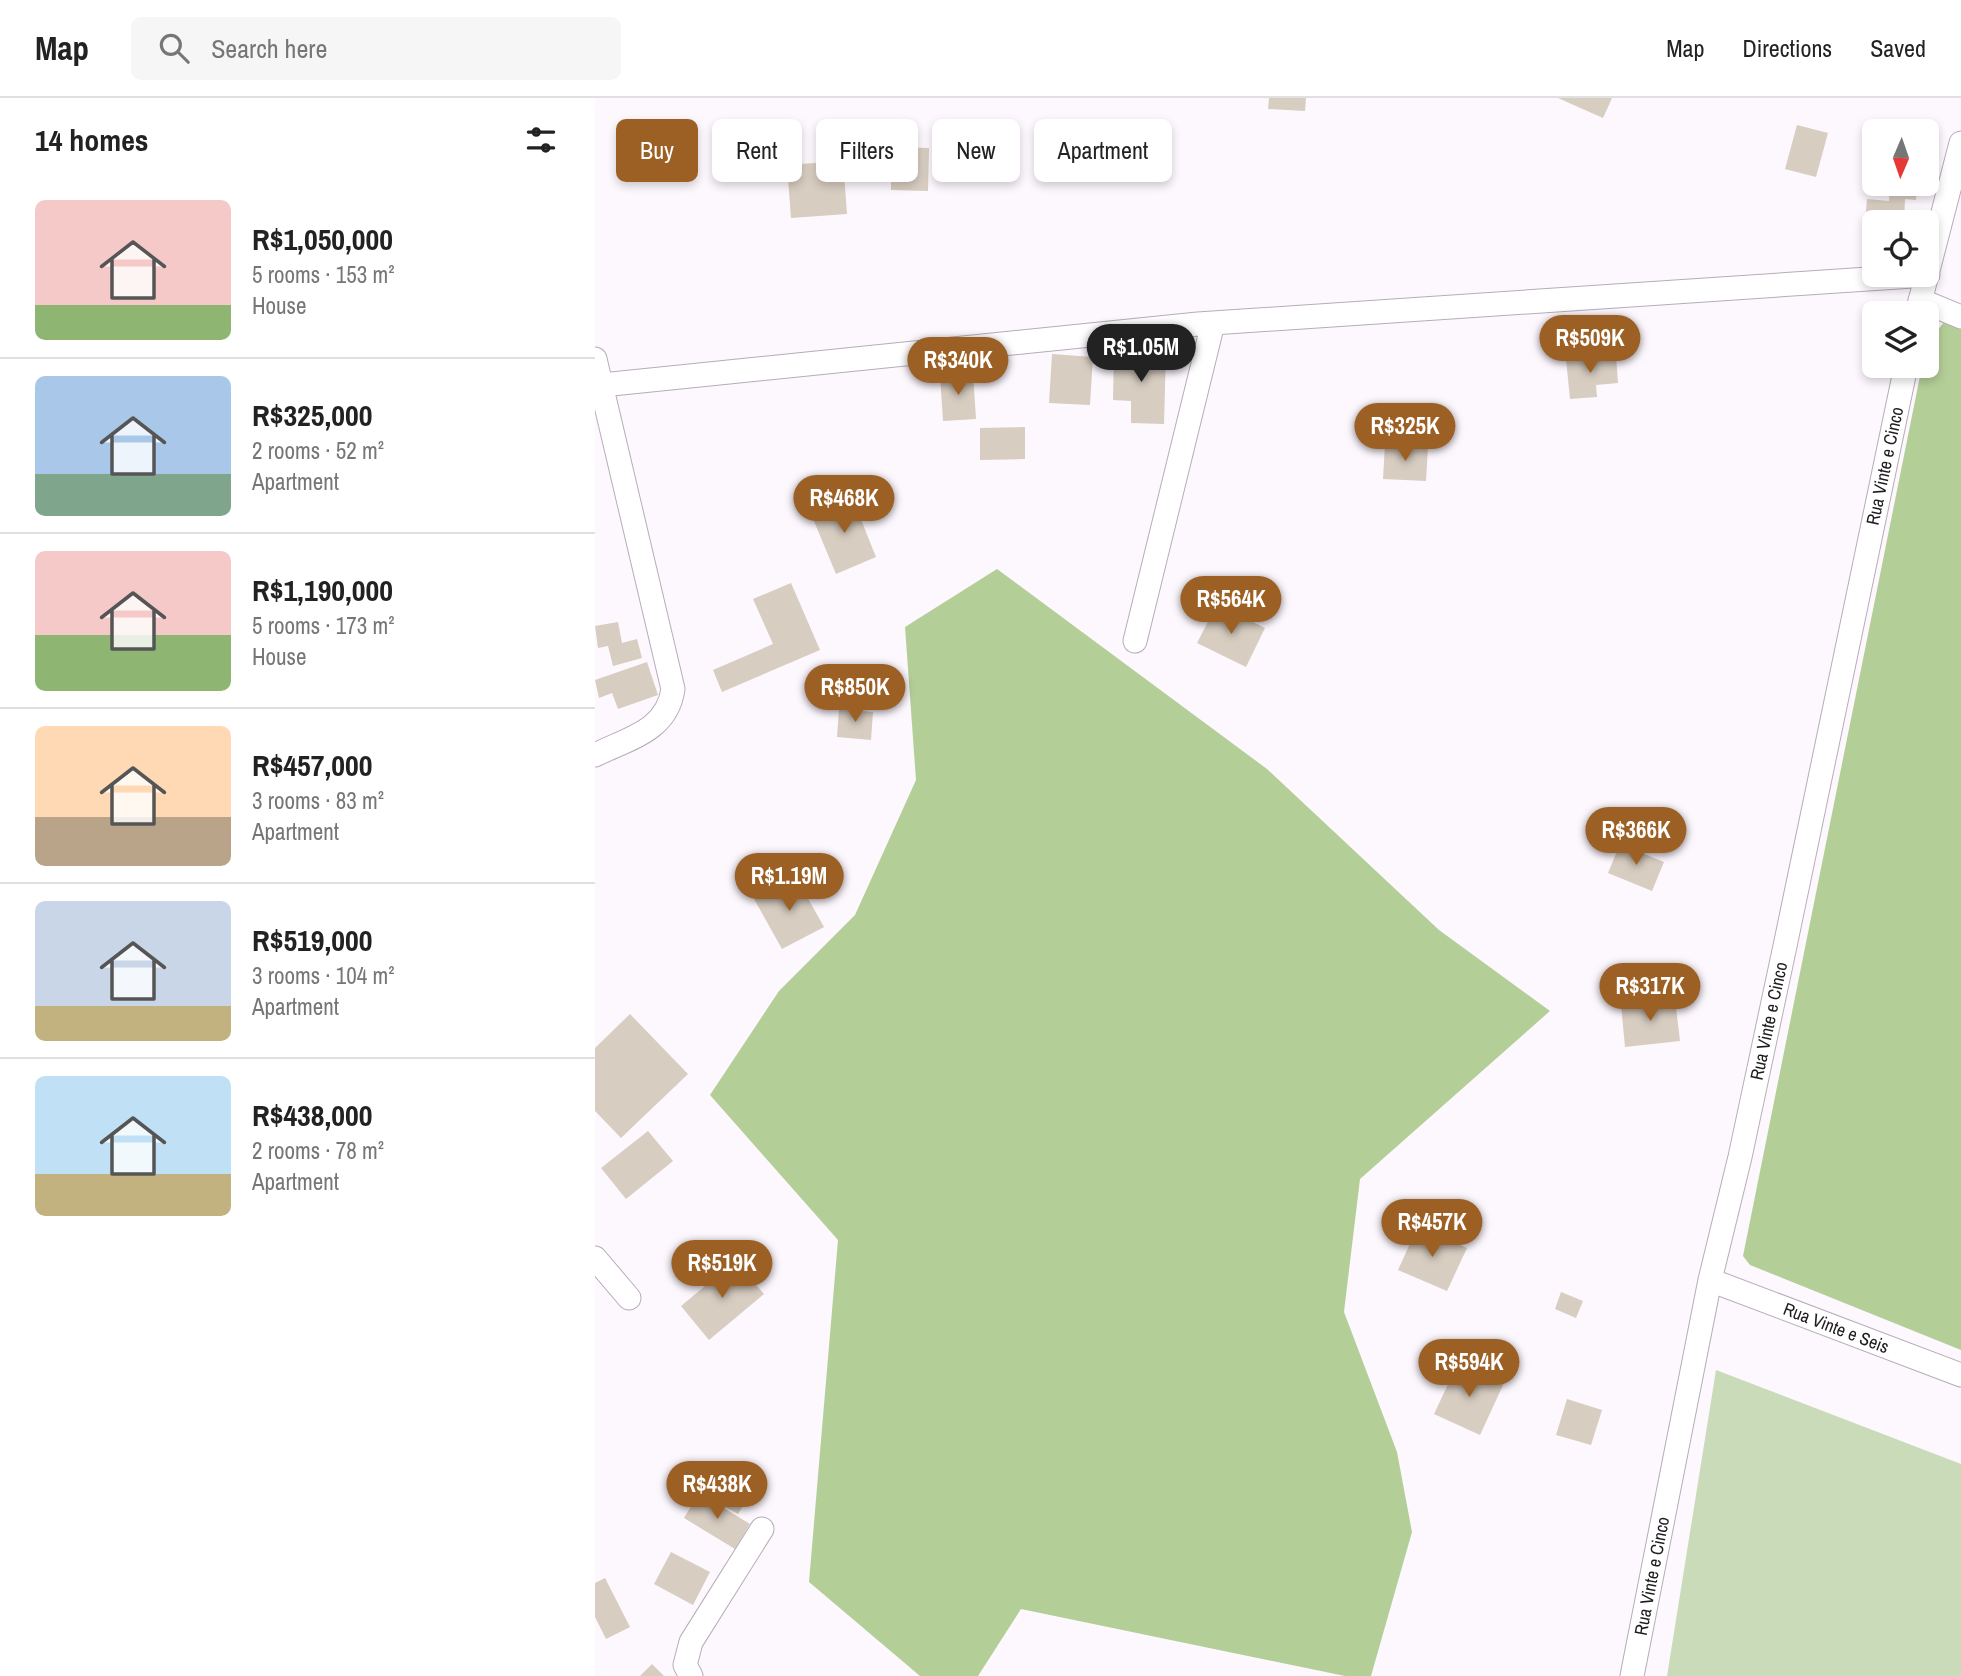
<!DOCTYPE html>
<html lang="en">
<head>
<meta charset="utf-8">
<style>
  body { margin:0; font-family:"Archivo Narrow",sans-serif; background:#f6f6f6; color:#222; height:100vh; display:flex; flex-direction:column; font-size:26px; white-space:nowrap }
  * { box-sizing:border-box; margin:0 }
  p { font-size:23px; color:#767676 }
  .icon { flex:none; width:38px; height:38px; fill:none; stroke:currentColor; stroke-width:2; stroke-linecap:round; stroke-linejoin:round }
  .map { position:relative; flex:1; overflow:hidden }
  .panel { display:flex; flex-direction:column; background:#fff; width:595px }
  .panel>* { flex:none }
  .hud { position:absolute; left:21px; top:21px; width:665px; height:63px; display:flex; gap:14px }
  .needle { width:46px; rotate:182deg }
  .fabs { position:absolute; left:1267px; top:21px; display:grid; gap:14px }
  .fabs a { display:grid; place-items:center; width:77px; height:77px; border-radius:10px; background:#fff; box-shadow:0 4px 10px #0003; font-size:35px }
  .price { position:absolute; translate:-50% -60px; padding:0 16px; border-radius:24px; background:#9d6024; color:#fff; font-size:23px; line-height:46px; filter:drop-shadow(0 2px 4px #0008) }
  .price::after { content:''; position:absolute; left:50%; top:42px; width:21px; height:16px; margin-left:-10px; background:inherit; clip-path:polygon(0 0,100% 0,50% 100%) }
  .price.current { background:#222; color:#fff }
  ul { padding:0; list-style:none }
  li { display:flex; align-items:center; gap:21px; height:175px; padding:0 35px }
  li+li { border-top:2px solid #e0e0e0 }
  li span { display:grid; place-items:center; flex:none; width:196px; height:140px; border-radius:10px; color:#555 }
  li>.icon { margin-inline-start:auto }
  span .icon { width:84px; height:84px; fill:#fffc; stroke-width:1 }
  li b { font-size:30px }
  h2 { display:flex; justify-content:space-between; align-items:center; height:84px; padding:0 35px; font-size:30px }
  .tag { padding:0 24px; border-radius:10px; background:#fff; box-shadow:0 4px 10px #0003; font-size:24px; line-height:63px }
  .tag.current { background:#9d6024; color:#fff }
  header { display:flex; align-items:center; gap:42px; box-sizing:border-box; height:98px; padding:0 35px; background:#fff; border-bottom:2px solid #e0e0e0 }
  header strong { font-size:33px }
  nav { display:flex; gap:38px; margin-inline-start:auto; font-size:24px }
  .search { width:490px; height:63px; background:#f6f6f6; display:flex; align-items:center; gap:18px; box-sizing:border-box; padding:0 24px; border-radius:10px; color:#767676; font-size:26px }
  main { display:flex; flex:1; min-height:0 }
  .map>svg:first-child { display:block }
  .green { fill:#cadbb9 }
  .forest { fill:#b4ce98 }
  .building { fill:#d8cdc1 }
  .lines { fill:none; stroke-linecap:round; stroke-linejoin:round }
  .minor-casing { stroke:#b7acb8; stroke-width:25 }
  .minor { stroke:#fff; stroke-width:23 }
  .labels { text-anchor:middle; stroke-width:5; stroke-linejoin:round; paint-order:stroke }
  .street-label { font-size:18px; fill:#1f1c20; stroke:#fff }
</style>
</head>
<body>
<header>
<strong>Map</strong>
<div class="search"><svg class="icon" aria-label="search" viewBox="0 0 24 24"><circle cx="10" cy="10" r="6"/><path d="M15 15l6 6"/></svg>Search here</div>
<nav><a>Map</a><a>Directions</a><a>Saved</a></nav>
</header>
<main>
<section class="panel">
<h2>14 homes<svg class="icon" aria-label="filters" viewBox="0 0 24 24"><path d="M4 7h16M4 17h16"/><circle cx="9" cy="7" r="2"/><circle cx="15" cy="17" r="2"/></svg></h2>
<ul>
<li><span style="background:linear-gradient(#f6c9c9 75%,#8fb573 0)"><svg class="icon" aria-label="home" viewBox="0 0 24 24"><path d="M3 11l9-7 9 7M6 9v11h12V9"/></svg></span><div><b>R$1,050,000</b><p>5 rooms · 153 m²</p><p>House</p></div></li>
<li><span style="background:linear-gradient(#a9c7e8 70%,#7fa58c 0)"><svg class="icon" aria-label="home" viewBox="0 0 24 24"><path d="M3 11l9-7 9 7M6 9v11h12V9"/></svg></span><div><b>R$325,000</b><p>2 rooms · 52 m²</p><p>Apartment</p></div></li>
<li><span style="background:linear-gradient(#f6c9c9 60%,#8fb573 0)"><svg class="icon" aria-label="home" viewBox="0 0 24 24"><path d="M3 11l9-7 9 7M6 9v11h12V9"/></svg></span><div><b>R$1,190,000</b><p>5 rooms · 173 m²</p><p>House</p></div></li>
<li><span style="background:linear-gradient(#ffd9b3 65%,#b9a48a 0)"><svg class="icon" aria-label="home" viewBox="0 0 24 24"><path d="M3 11l9-7 9 7M6 9v11h12V9"/></svg></span><div><b>R$457,000</b><p>3 rooms · 83 m²</p><p>Apartment</p></div></li>
<li><span style="background:linear-gradient(#c9d6e8 75%,#c2b280 0)"><svg class="icon" aria-label="home" viewBox="0 0 24 24"><path d="M3 11l9-7 9 7M6 9v11h12V9"/></svg></span><div><b>R$519,000</b><p>3 rooms · 104 m²</p><p>Apartment</p></div></li>
<li><span style="background:linear-gradient(#bfe0f5 70%,#c2b280 0)"><svg class="icon" aria-label="home" viewBox="0 0 24 24"><path d="M3 11l9-7 9 7M6 9v11h12V9"/></svg></span><div><b>R$438,000</b><p>2 rooms · 78 m²</p><p>Apartment</p></div></li>
</ul>
</section>
<div class="map">
<svg width="1366" height="1578" viewBox="0 0 1366 1578">
  <rect width="100%" height="100%" fill="#fdf7fe"/>
  <!-- green -->
  <path class="green" d="M1121,1272L1366,1366V1578H1072Z"/>
  <!-- forest -->
  <path class="forest" d="M1349,224L1366,231V1252L1155,1167L1148,1158L1327,268H1332V246Z
    M402,471L672,671L844,832L955,913L765,1081L749,1214L802,1354L817,1434L776,1578H750L426,1511L383,1578H325L214,1484L243,1142L115,997L184,893L260,817L321,682L310,529Z"/>
  <!-- building -->
  <path class="building" d="M674,0H711L710,13L673,11Z
    M963,0H1017L1008,20Z
    M1202,27L1233,35L1221,79L1190,71Z
    M296,49L334,50L333,93L296,92Z
    M248,63L252,116L196,120L192,67Z
    M1295,86H1322L1321,102L1310,101L1309,124H1279V154H1268L1272,101L1294,103Z
    M519,251L571,253L569,326L536,325V303L518,302Z
    M457,256L498,259L495,307L454,305Z
    M1021,257L1023,285L1001,287L1002,299L975,301L971,261Z
    M378,275L381,321L348,323L345,277Z
    M792,306L840,310L838,344L789,340Z
    M430,329V361L385,362V330Z
    M790,346L833,349L831,383L788,381Z
    M257,399L281,459L241,476L216,416Z
    M196,485L225,552L127,594L118,572L178,546L158,501Z
    M622,506L670,530L651,569L602,545Z
    M23,524L27,545L42,541L47,560L18,568L13,548L3,550L0,528Z
    M52,564L63,597L23,611L17,595L4,600L0,582Z
    M244,611L278,614L276,642L242,639Z
    M1025,746L1069,764L1057,793L1013,775Z
    M201,779L229,829L187,851L159,801Z
    M1080,901L1085,943L1030,949L1026,907Z
    M35,916L93,976L26,1040L0,1013V950Z
    M53,1033L78,1063L31,1101L6,1070Z
    M823,1128L872,1150L852,1193L803,1172Z
    M140,1163L169,1196L114,1242L86,1208Z
    M966,1194L988,1203L981,1220L960,1211Z
    M863,1265L909,1285L885,1337L839,1316Z
    M972,1301L1007,1312L996,1347L961,1337Z
    M121,1365L160,1388L143,1416L104,1394Z
    M104,1395L155,1426L140,1451L89,1420Z
    M76,1454L115,1474L98,1507L59,1486Z
    M10,1480L35,1529L11,1541L0,1519V1485Z
    M57,1566L69,1578H45Z"/>
  <g class="lines">
    <!-- minor casing -->
    <g class="minor-casing">
      <path id="minor" d="M1325,202L1366,219
        M1322,215L1366,45
        M0,261L78,591C72,633 34,640 0,657
        M7,287L603,226L1333,177
        M540,543L618,225
        M0,1160L34,1200
        M1115,1182L1366,1277
        M96,1578L90,1567L96,1544L167,1431
        M1037,1578L1115,1182L1145,1059L1190,848L1311,268"/>
    </g>
    <!-- minor -->
    <use href="#minor" class="minor"/>
  </g>
  <g class="labels">
    <!-- street labels -->
    <g class="street-label">
      <text transform="translate(1290 368) rotate(-78)" y="6">Rua Vinte e Cinco</text>
      <text transform="translate(1174 923) rotate(-78)" y="6">Rua Vinte e Cinco</text>
      <text transform="translate(1241 1230) rotate(21)" y="6">Rua Vinte e Seis</text>
      <text transform="translate(1057 1478) rotate(-79)" y="6">Rua Vinte e Cinco</text>
    </g>
  </g>
</svg>
<div class="fabs">
<a><svg class="needle" viewBox="-14 -14 28 28"><path d="M0-13l5 13h-10z" fill="#e53935"/><path d="M0 13l5-13h-10z" fill="#767676"/></svg></a>
<a><svg class="icon" aria-label="locate" viewBox="0 0 24 24"><circle cx="12" cy="12" r="6"/><path d="M12 2v4M12 18v4M2 12h4M18 12h4"/></svg></a>
<a><svg class="icon" aria-label="layers" viewBox="0 0 24 24"><path d="M12 4l9 5-9 5-9-5zM3 14l9 5 9-5"/></svg></a>
</div>
<b class="price" style="left:995px;top:277px">R$509K</b>
<b class="price current" style="left:546px;top:286px">R$1.05M</b>
<b class="price" style="left:363px;top:299px">R$340K</b>
<b class="price" style="left:810px;top:365px">R$325K</b>
<b class="price" style="left:249px;top:437px">R$468K</b>
<b class="price" style="left:636px;top:538px">R$564K</b>
<b class="price" style="left:260px;top:626px">R$850K</b>
<b class="price" style="left:1041px;top:769px">R$366K</b>
<b class="price" style="left:194px;top:815px">R$1.19M</b>
<b class="price" style="left:1055px;top:925px">R$317K</b>
<b class="price" style="left:837px;top:1161px">R$457K</b>
<b class="price" style="left:127px;top:1202px">R$519K</b>
<b class="price" style="left:874px;top:1301px">R$594K</b>
<b class="price" style="left:122px;top:1423px">R$438K</b>
<div class="hud">
<a class="tag current">Buy</a>
<a class="tag">Rent</a>
<a class="tag">Filters</a>
<a class="tag">New</a>
<a class="tag">Apartment</a>
</div>
</div>
</main>
</body>
</html>
